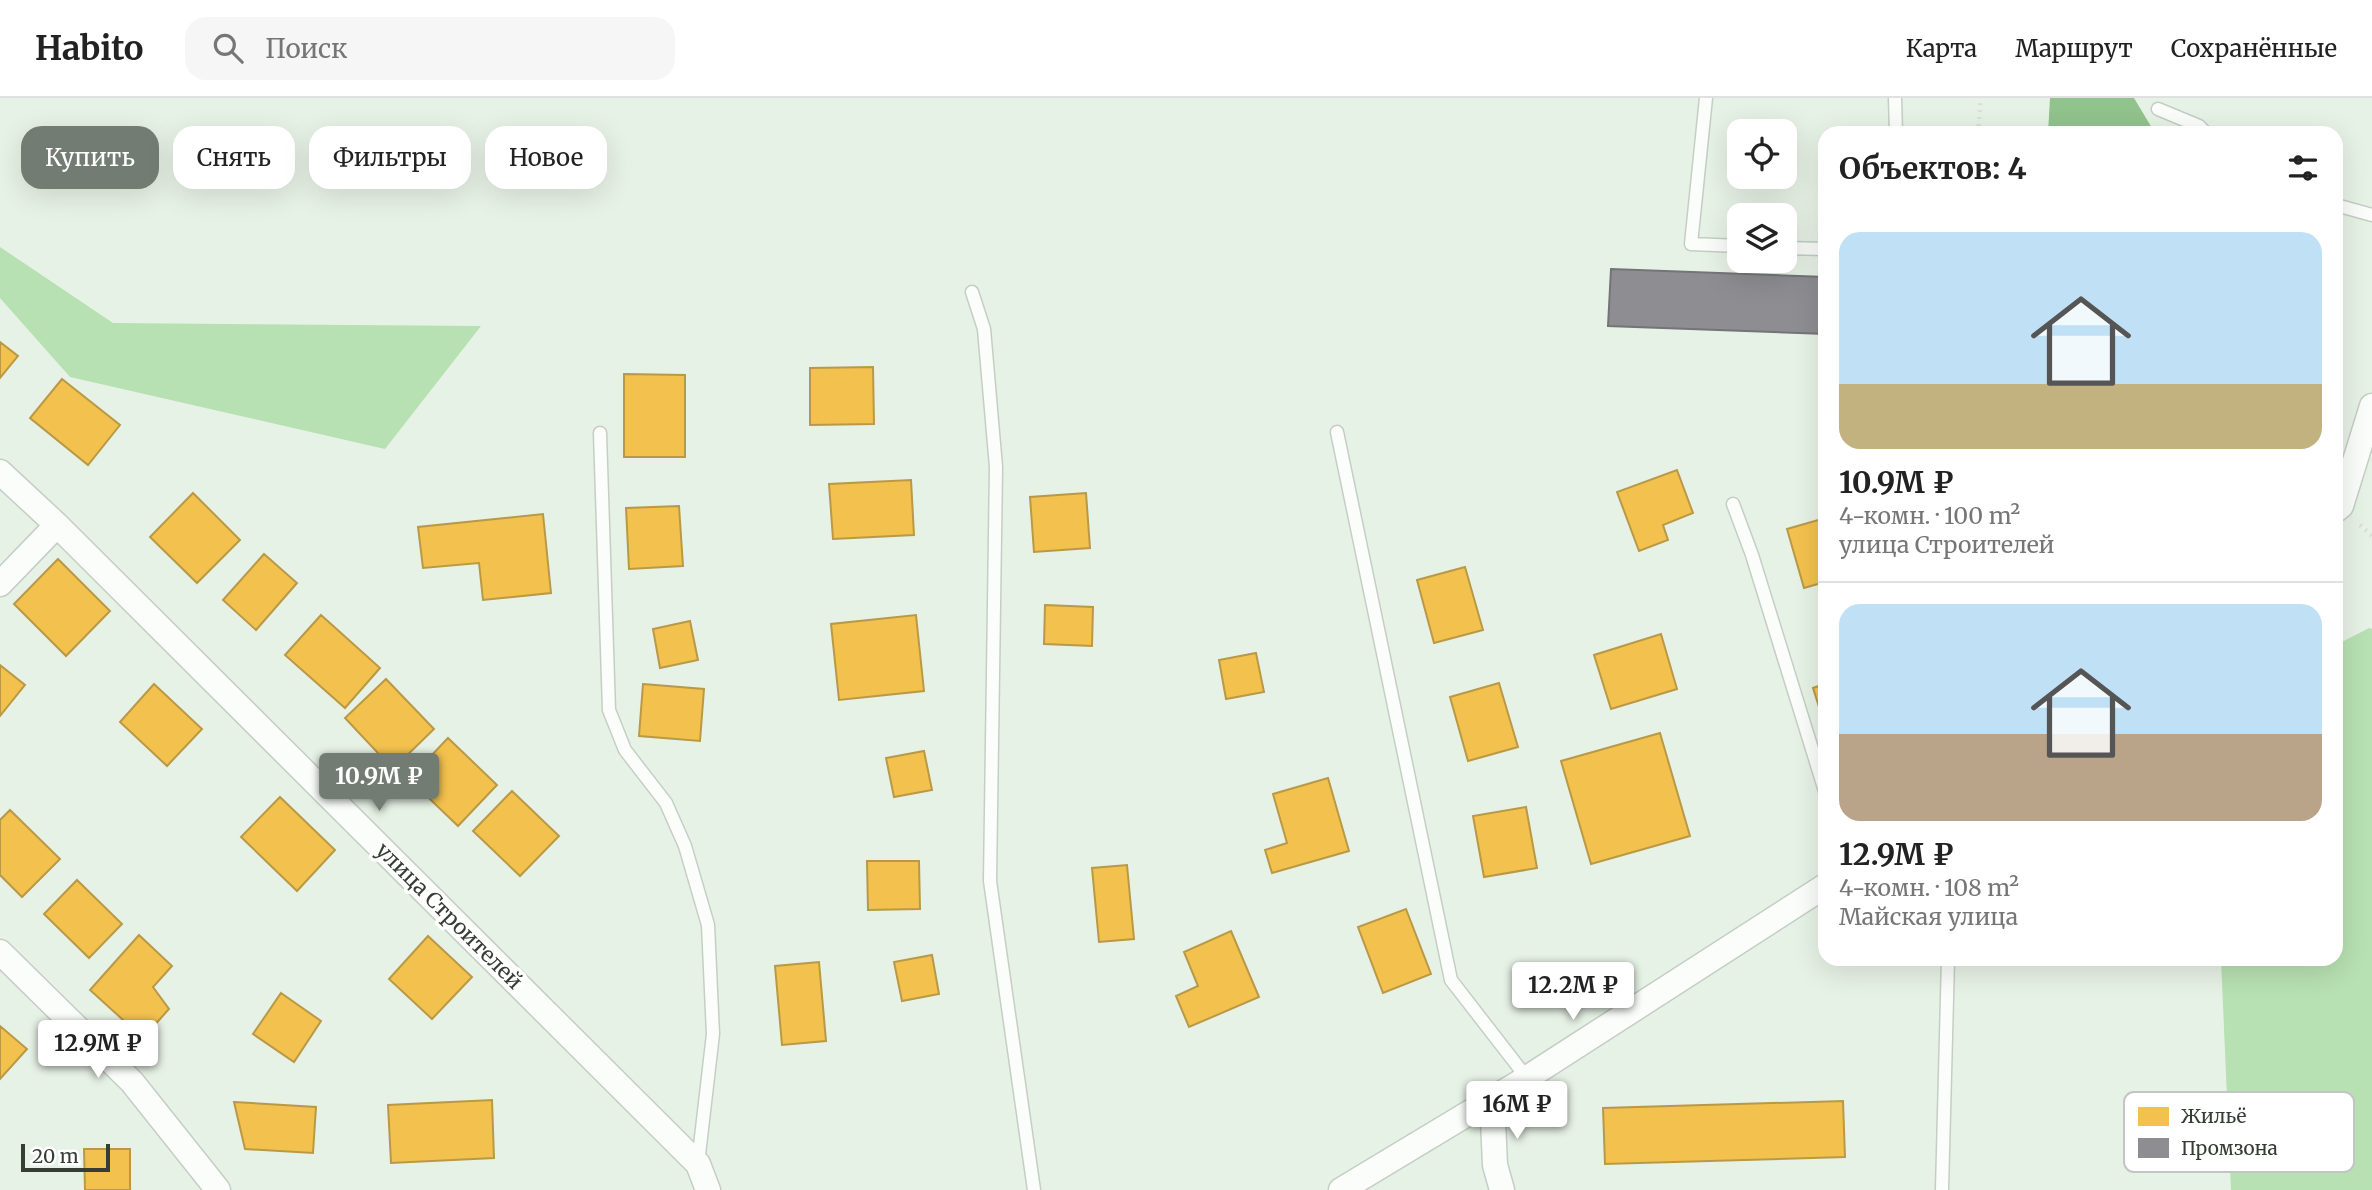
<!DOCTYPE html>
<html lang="ru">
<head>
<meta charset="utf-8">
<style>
  body { margin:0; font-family:Merriweather,serif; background:#f6f6f6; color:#222; height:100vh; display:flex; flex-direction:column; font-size:26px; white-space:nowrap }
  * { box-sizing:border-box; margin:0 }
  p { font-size:23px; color:#767676 }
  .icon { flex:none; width:38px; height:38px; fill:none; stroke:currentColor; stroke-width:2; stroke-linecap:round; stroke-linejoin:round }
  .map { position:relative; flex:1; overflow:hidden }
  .drawer { position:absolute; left:1818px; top:28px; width:525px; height:840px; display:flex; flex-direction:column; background:#fff; border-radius:21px; box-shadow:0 7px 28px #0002 }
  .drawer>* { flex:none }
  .top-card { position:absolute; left:21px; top:28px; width:665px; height:63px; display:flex; gap:14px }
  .controls { position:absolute; left:1727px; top:21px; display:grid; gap:14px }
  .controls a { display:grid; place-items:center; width:70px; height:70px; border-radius:14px; background:#fff; box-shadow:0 7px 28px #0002; font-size:35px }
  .scale { position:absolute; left:21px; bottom:18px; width:89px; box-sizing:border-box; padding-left:7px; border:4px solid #353d34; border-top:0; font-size:19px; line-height:24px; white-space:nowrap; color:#353d34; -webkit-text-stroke:5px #fff; paint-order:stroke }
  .price { position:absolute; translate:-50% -60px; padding:0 16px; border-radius:7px; background:#fff; color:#222; font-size:23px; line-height:46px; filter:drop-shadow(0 2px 4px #0008) }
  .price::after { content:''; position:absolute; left:50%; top:42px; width:21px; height:16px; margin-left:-10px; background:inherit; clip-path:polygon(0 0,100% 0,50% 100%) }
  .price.current { background:#737c72; color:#fff }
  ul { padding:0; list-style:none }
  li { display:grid; align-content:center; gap:14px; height:371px; padding:0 21px }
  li+li { border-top:2px solid #e0e0e0 }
  li span { display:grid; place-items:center; height:217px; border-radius:21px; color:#555 }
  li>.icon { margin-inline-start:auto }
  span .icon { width:126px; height:126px; fill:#fffc; stroke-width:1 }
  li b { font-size:30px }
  h2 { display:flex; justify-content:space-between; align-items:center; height:84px; padding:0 21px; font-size:30px }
  .tag { padding:0 24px; border-radius:21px; background:#fff; box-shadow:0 7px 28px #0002; font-size:24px; line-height:63px }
  .tag.current { background:#737c72; color:#fff }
  header { display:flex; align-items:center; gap:42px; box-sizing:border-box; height:98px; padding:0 35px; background:#fff; border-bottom:2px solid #e0e0e0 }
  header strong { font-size:33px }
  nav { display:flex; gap:38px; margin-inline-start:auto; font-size:24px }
  .search { width:490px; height:63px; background:#f6f6f6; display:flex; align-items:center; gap:18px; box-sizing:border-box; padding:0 24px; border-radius:21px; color:#767676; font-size:26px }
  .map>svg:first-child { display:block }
  .forest { fill:#b7e1b2 }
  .water { fill:#91c38c }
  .homes { fill:#f2c14e; stroke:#b99946; stroke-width:2 }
  .industry { fill:#8d8d92; stroke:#737576; stroke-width:2 }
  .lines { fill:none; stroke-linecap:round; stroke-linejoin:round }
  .service-casing { stroke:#c5cec4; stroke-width:15 }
  .minor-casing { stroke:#c5cec4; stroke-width:27 }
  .path { stroke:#dbdeda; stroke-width:4.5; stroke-dasharray:2 5; stroke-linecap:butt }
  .service { stroke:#fbfdfb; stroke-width:12 }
  .minor { stroke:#fbfdfb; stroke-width:24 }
  .labels { text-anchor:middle; stroke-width:7; stroke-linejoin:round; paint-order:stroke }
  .street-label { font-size:21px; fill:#353d34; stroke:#fff }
  .key { fill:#fff; stroke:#c2c5c2; stroke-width:2 }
  .key-label { font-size:19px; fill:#353d34 }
</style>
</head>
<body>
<header>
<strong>Habito</strong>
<div class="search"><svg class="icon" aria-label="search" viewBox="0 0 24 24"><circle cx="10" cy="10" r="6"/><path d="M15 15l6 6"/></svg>Поиск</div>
<nav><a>Карта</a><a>Маршрут</a><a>Сохранённые</a></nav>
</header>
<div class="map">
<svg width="2372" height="1092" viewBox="0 0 2372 1092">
  <rect width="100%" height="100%" fill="#e7f2e6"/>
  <!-- forest -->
  <path class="forest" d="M0,149L113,225L481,228L385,351L70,279L0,200Z
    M2369,530L2372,531V1092H2231L2221,861H2336V547Z"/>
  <!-- water -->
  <path class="water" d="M2050,0H2134L2155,35H2048Z"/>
  <!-- homes -->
  <path class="homes" d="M0,244L18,258L0,280Z
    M873,269L874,326L810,327V270Z
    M624,276L685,277V359H624Z
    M62,281L120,327L88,367L30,320Z
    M1677,372L1693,415L1663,427L1668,442L1639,453L1617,394Z
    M911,382L914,437L833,441L829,386Z
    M193,395L240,442L197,485L150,439Z
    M1086,395L1090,450L1034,454L1030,399Z
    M679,408L683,468L629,471L626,410Z
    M543,416L551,495L483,502L479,465L423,470L418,429Z
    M1825,420V484L1804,490L1787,431Z
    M264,456L297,485L256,532L223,502Z
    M58,461L110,513L66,558L14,506Z
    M1465,469L1483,532L1434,545L1417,482Z
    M1045,507L1093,509L1092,548L1044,546Z
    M321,517L380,570L345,610L285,557Z
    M916,517L924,593L839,602L831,526Z
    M690,523L698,562L660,570L653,531Z
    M1661,536L1677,591L1611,611L1594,557Z
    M1256,555L1264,594L1226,601L1219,562Z
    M0,567L25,587L0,618Z
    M386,581L434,631L393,671L345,620Z
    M1499,585L1518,649L1468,663L1450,599Z
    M154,586L202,631L167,668L120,624Z
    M643,586L704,591L700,643L639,638Z
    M1825,586V628L1813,590Z
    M1660,635L1690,738L1591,766L1561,663Z
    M448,640L497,687L458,728L409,681Z
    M924,653L932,692L894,699L886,660Z
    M1328,680L1349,753L1272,775L1265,752L1287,745L1273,696Z
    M512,693L559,738L520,778L473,733Z
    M280,699L335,752L297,793L241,739Z
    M1526,709L1537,770L1484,779L1473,718Z
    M10,712L60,761L22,799L0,777V722Z
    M867,763H919L920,811L868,812Z
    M1127,767L1134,841L1099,844L1092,770Z
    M77,782L122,826L89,860L44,816Z
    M1406,811L1431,876L1383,895L1358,829Z
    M1231,833L1259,899L1189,929L1176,898L1198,888L1184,854Z
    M139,837L172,868L153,889L169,911L143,940L90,892Z
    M428,838L472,879L432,921L389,881Z
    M932,857L939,896L902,903L894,864Z
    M819,864L826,943L782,947L775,868Z
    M281,895L321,923L294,964L253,936Z
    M0,928L27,951L0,981Z
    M492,1002L494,1060L391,1065L388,1007Z
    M1843,1003L1845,1059L1605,1066L1603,1010Z
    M234,1004L316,1009L313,1055L245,1051Z
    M84,1051H130V1092H85Z"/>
  <!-- industry -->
  <path class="industry" d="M1611,171L1825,179V236L1608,228Z"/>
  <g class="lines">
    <!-- service casing -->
    <g class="service-casing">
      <path id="service" d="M1706,0L1691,146L1740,148
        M1895,0L1896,35
        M2158,11L2199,28L2206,35
        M2336,107L2372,117
        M1785,150L1825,151
        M972,194L984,231L996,369L990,783L1034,1092
        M1337,334L1451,882L1527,980
        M600,335L609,612L625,652L666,705L685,748L708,827L713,936L698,1065
        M1733,406L1752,457L1825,693
        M1942,1092L1948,861"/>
    </g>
    <!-- minor casing -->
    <g class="minor-casing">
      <path id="minor" d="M0,374L57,427L698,1066L708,1092
        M2336,412L2341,408L2372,308
        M0,486L57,427
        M0,854L132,984L218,1092
        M1492,1001L1495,1067L1502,1092
        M1341,1092L1527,980L1825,788"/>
    </g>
    <!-- path -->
    <path class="path" d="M1978,35L1981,0
      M2360,427L2372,438"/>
    <!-- service -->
    <use href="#service" class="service"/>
    <!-- minor -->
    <use href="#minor" class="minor"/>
  </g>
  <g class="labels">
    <!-- street labels -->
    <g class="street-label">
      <text transform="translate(449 818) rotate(45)" y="7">улица Строителей</text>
    </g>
  </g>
  <!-- legend -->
  <rect x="2124" y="994" width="230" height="80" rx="10" class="key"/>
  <rect x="2138" y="1009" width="31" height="19" fill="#f2c14e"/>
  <rect x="2138" y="1040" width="31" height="20" fill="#8d8d92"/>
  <g class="key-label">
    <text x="2181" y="1025">Жильё</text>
    <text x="2181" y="1057">Промзона</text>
  </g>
</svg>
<div class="controls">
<a><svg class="icon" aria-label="locate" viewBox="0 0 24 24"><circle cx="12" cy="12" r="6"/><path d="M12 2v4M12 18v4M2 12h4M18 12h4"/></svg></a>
<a><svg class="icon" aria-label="layers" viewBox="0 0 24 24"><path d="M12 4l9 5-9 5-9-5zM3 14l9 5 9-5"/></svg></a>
</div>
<div class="scale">20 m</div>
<b class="price current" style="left:379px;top:715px">10.9M ₽</b>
<b class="price" style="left:1573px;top:924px">12.2M ₽</b>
<b class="price" style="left:98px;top:982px">12.9M ₽</b>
<b class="price" style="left:1517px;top:1043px">16M ₽</b>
<div class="top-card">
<a class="tag current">Купить</a>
<a class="tag">Снять</a>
<a class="tag">Фильтры</a>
<a class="tag">Новое</a>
</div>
<section class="drawer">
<h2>Объектов: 4<svg class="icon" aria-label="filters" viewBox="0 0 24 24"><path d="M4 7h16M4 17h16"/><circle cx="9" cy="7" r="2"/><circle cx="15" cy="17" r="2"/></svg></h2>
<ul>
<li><span style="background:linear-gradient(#bfe0f5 70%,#c2b280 0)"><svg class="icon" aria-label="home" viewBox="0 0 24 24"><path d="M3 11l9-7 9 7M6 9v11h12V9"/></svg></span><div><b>10.9M ₽</b><p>4-комн. · 100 m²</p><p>улица Строителей</p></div></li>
<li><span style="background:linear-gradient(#bfe0f5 60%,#b9a48a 0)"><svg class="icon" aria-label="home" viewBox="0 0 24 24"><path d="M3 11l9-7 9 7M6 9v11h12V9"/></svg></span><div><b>12.9M ₽</b><p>4-комн. · 108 m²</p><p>Майская улица</p></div></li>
</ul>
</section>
</div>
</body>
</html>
